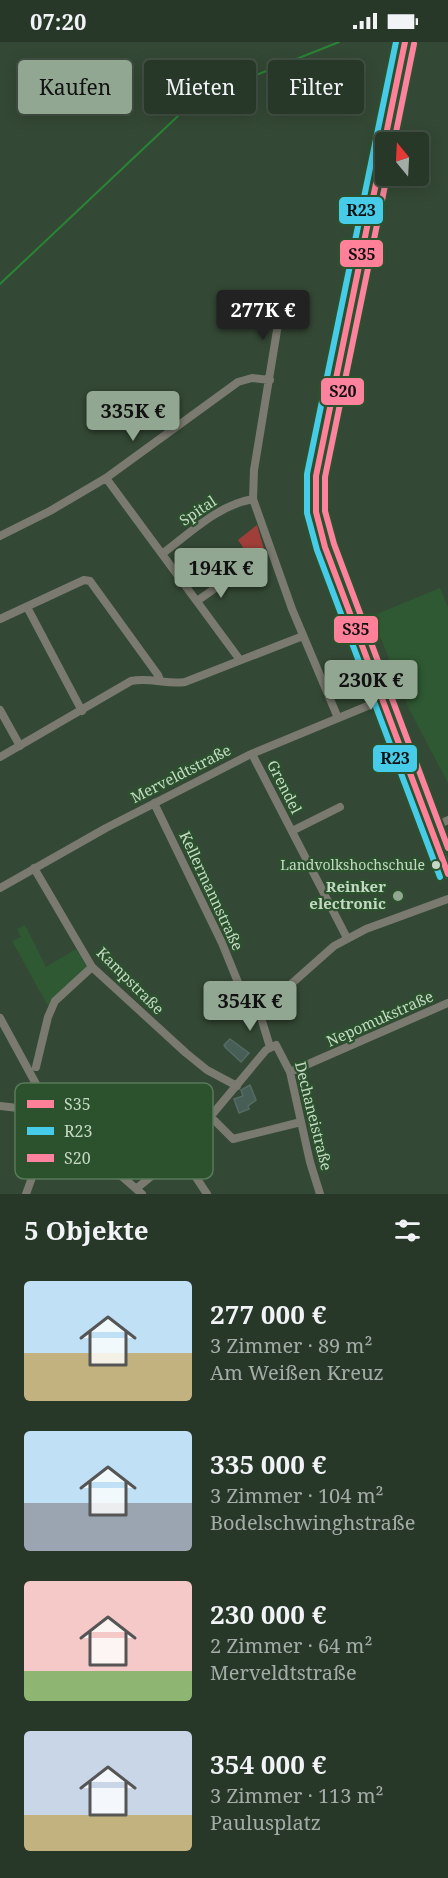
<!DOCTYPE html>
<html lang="de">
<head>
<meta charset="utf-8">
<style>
  body { margin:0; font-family:"Noto Serif",serif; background:#2f3f30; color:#f1f3f6; height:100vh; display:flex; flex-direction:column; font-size:22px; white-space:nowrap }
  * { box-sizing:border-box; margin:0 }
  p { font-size:20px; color:#a4aca8 }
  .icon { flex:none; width:33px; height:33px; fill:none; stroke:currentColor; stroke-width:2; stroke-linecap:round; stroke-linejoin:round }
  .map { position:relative; height:1152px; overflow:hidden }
  .panel { display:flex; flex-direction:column; background:#273728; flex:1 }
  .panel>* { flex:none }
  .banner { position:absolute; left:18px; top:18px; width:412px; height:54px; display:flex; gap:12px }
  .needle { width:39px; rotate:342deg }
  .fabs { position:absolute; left:375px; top:90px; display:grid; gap:12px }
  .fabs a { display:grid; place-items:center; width:54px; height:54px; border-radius:6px; background:#273728; box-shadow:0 3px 15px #0003,0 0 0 2px #435145; font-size:30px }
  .price { position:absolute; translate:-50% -51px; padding:0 14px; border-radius:6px; background:#92a792; color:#111; font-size:20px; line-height:39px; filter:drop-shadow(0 2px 3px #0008) }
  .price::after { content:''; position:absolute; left:50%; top:36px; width:18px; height:14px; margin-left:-9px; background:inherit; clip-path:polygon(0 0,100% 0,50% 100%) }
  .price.on { background:#222; color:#fff }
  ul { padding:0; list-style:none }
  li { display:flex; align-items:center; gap:18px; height:150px; padding:0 24px }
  li span { display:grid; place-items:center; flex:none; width:168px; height:120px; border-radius:6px; color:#555 }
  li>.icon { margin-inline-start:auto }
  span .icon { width:72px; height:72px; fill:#fffc; stroke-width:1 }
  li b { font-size:26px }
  h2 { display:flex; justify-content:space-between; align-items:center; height:72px; padding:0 24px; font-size:26px }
  .pill { padding:0 21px; border-radius:6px; background:#273728; box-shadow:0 3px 15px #0003,0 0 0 2px #435145; font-size:21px; line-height:54px }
  .pill.on { background:#92a792; color:#111 }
  .status { display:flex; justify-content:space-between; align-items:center; height:42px; padding:0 30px; background:#273728; direction:ltr }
  .status svg { height:16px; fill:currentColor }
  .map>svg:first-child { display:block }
  .built { fill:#2f5932 }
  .green { fill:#a03f39 }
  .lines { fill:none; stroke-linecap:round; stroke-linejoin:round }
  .stream { stroke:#298535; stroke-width:2 }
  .building { fill:#465e56; stroke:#556c65; stroke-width:1.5 }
  .minor { stroke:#7b7a70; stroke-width:8 }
  .secondary { stroke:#7a7c70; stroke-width:10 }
  .bus-1-casing { stroke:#2b522d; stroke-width:10 }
  .bus-2-casing { stroke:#2b522d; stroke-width:10 }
  .bus-3-casing { stroke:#2b522d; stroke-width:10 }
  .bus-1 { stroke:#ff8098; stroke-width:6 }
  .bus-2 { stroke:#46cce9; stroke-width:6 }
  .bus-3 { stroke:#fc829e; stroke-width:6 }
  .bus-dot { fill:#c4d9c4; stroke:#2b522d; stroke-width:2 }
  .poi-dot { fill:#92a792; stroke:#2b522d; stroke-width:2 }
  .labels { text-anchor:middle; stroke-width:4.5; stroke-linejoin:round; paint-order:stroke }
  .bus-label { font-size:14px; fill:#c4d9c4; stroke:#2b522d; text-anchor:end }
  .street-label { font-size:15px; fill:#c4d9c4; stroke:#2b522d }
  .poi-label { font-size:15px; font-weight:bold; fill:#c4d9c4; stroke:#2b522d; text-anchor:end }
  .key { fill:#2b522d; stroke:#597a5a; stroke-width:1.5 }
  .key-label { font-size:16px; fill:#c4d9c4 }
  .line-badge { stroke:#2b522d; stroke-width:2 }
  .pale-badge-label { font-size:16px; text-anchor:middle; font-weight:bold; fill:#111 }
</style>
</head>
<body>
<div class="status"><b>07:20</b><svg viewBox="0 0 49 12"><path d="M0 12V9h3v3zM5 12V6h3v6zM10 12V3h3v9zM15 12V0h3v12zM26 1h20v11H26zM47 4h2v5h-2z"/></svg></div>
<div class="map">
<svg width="448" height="1152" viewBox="0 0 448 1152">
  <rect width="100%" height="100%" fill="#344935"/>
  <!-- built -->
  <path class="built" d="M440,546L448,565V741L409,667L372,574Z
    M25,883L46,925L76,907L86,923V926L58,951L48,964L12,899L21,895L17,887Z"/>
  <!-- green -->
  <path class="green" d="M257,483L265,511L253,520L238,498Z"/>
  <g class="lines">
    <!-- stream -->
    <path class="stream" d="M0,242L196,57L339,0"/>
  </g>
  <!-- building -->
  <path class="building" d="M230,997L249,1011L241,1020L226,1006L224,1003Z
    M250,1043L256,1058L248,1064L249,1067L239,1071L234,1057L243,1054L241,1048Z"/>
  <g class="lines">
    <!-- minor -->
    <path class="minor" d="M281,264L254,428L253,457L292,567L338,676
      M106,436L240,618
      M0,494L50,469L106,436L238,340L252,336L270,338
      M162,512C190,491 218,463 253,457
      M197,559L231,535
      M27,565L82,669
      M0,577L84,538L90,539L158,633L160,638
      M0,668L20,704
      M252,712L347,896
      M0,715L131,639C150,635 167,643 185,640L303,594
      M154,761L222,901L246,960L255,970L263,967L334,904L366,887L448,857
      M431,786L448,778
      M292,789L340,765
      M34,826L92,925L186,1011L207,1028L237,1044
      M0,846L106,786L249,713L382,658
      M259,969L270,1005
      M0,976L54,1075L26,1152
      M36,1025L48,975L55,959L92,925
      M290,1030L448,961
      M0,1064L36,1068L54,1075L142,1152
      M211,1075L233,1097L301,1080
      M180,1111L207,1152
      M137,1146L180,1111L266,1008L276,1003L290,1030L310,1120L320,1152"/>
    <!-- secondary -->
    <path class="secondary" d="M405,0L316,434C313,460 317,481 325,505L448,832"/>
    <!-- bus-1 casing -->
    <g class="bus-1-casing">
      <path id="bus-1" d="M405,0L316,434V470L325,505L448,832"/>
    </g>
    <!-- bus-2 casing -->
    <g class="bus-2-casing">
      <path id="bus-2" d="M396,0L307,432V471L317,508L440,835"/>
    </g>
    <!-- bus-3 casing -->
    <g class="bus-3-casing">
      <path id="bus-3" d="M394,100L414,2
        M387,134L325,435V469L334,502L448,806"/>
    </g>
    <!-- bus-1 -->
    <use href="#bus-1" class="bus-1"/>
    <!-- bus-2 -->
    <use href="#bus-2" class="bus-2"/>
    <!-- bus-3 -->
    <use href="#bus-3" class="bus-3"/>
  </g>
  <!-- markers -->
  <circle class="bus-dot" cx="436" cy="823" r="5"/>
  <circle class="poi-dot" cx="398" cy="854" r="6"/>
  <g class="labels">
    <!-- bus labels -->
    <g class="bus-label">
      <text x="425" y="828">Landvolkshochschule</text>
    </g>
    <!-- street labels -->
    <g class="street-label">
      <text transform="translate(198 469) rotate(-34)" y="5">Spital</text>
      <text transform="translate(181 732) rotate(-27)" y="5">Merveldtstraße</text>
      <text transform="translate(284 745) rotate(63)" y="5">Grendel</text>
      <text transform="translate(211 849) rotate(65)" y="5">Kellermannstraße</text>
      <text transform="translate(130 939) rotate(45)" y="5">Kampstraße</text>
      <text transform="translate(380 977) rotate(-24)" y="5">Nepomukstraße</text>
      <text transform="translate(313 1074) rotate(76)" y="5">Dechaneistraße</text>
    </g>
    <!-- poi labels -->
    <g class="poi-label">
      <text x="386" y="850">Reinker<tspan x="386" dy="17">electronic</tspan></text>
    </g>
  </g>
  <!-- legend -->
  <rect x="15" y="1041" width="198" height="96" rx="9" class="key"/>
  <rect x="27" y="1058" width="27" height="8" fill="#ff8098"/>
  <rect x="27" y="1085" width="27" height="8" fill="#46cce9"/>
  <rect x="27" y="1112" width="27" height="8" fill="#fc829e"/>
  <g class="key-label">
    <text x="64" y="1068">S35</text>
    <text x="64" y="1095">R23</text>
    <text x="64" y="1122">S20</text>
  </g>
  <g class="line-badge">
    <rect x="338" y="154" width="46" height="29" rx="6" fill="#46cce9"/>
    <rect x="339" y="197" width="45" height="29" rx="6" fill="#ff8098"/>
    <rect x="320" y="335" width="45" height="29" rx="6" fill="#fc829e"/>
    <rect x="333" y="573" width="46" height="29" rx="6" fill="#ff8098"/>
    <rect x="372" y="702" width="46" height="29" rx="6" fill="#46cce9"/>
  </g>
  <g class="pale-badge-label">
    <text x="361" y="174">R23</text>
    <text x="362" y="218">S35</text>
    <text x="343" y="355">S20</text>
    <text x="356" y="593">S35</text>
    <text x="395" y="722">R23</text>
  </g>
</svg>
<div class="fabs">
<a><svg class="needle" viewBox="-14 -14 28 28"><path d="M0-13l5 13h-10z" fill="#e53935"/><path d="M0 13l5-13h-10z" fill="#a4aca8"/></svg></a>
</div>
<b class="price on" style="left:263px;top:299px">277K €</b>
<b class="price" style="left:133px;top:400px">335K €</b>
<b class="price" style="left:221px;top:557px">194K €</b>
<b class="price" style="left:371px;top:669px">230K €</b>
<b class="price" style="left:250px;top:990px">354K €</b>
<div class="banner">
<a class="pill on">Kaufen</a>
<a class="pill">Mieten</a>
<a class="pill">Filter</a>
</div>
</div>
<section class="panel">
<h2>5 Objekte<svg class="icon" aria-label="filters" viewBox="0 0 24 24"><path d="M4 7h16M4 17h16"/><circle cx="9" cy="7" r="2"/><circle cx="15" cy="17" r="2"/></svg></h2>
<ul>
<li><span style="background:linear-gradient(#bfe0f5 60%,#c2b280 0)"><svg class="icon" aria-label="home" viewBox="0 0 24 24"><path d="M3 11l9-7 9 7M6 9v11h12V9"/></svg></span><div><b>277 000 €</b><p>3 Zimmer · 89 m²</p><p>Am Weißen Kreuz</p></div></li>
<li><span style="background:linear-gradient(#bfe0f5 60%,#9aa5b1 0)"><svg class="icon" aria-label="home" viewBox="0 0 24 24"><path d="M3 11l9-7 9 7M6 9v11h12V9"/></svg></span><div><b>335 000 €</b><p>3 Zimmer · 104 m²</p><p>Bodelschwinghstraße</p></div></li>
<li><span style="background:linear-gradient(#f6c9c9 75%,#8fb573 0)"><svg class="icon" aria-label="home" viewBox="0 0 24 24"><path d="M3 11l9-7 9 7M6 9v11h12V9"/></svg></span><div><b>230 000 €</b><p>2 Zimmer · 64 m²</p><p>Merveldtstraße</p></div></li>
<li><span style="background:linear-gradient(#c9d6e8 70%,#c2b280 0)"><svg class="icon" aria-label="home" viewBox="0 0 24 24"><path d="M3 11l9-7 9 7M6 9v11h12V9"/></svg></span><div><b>354 000 €</b><p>3 Zimmer · 113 m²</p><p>Paulusplatz</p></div></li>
</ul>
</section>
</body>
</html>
